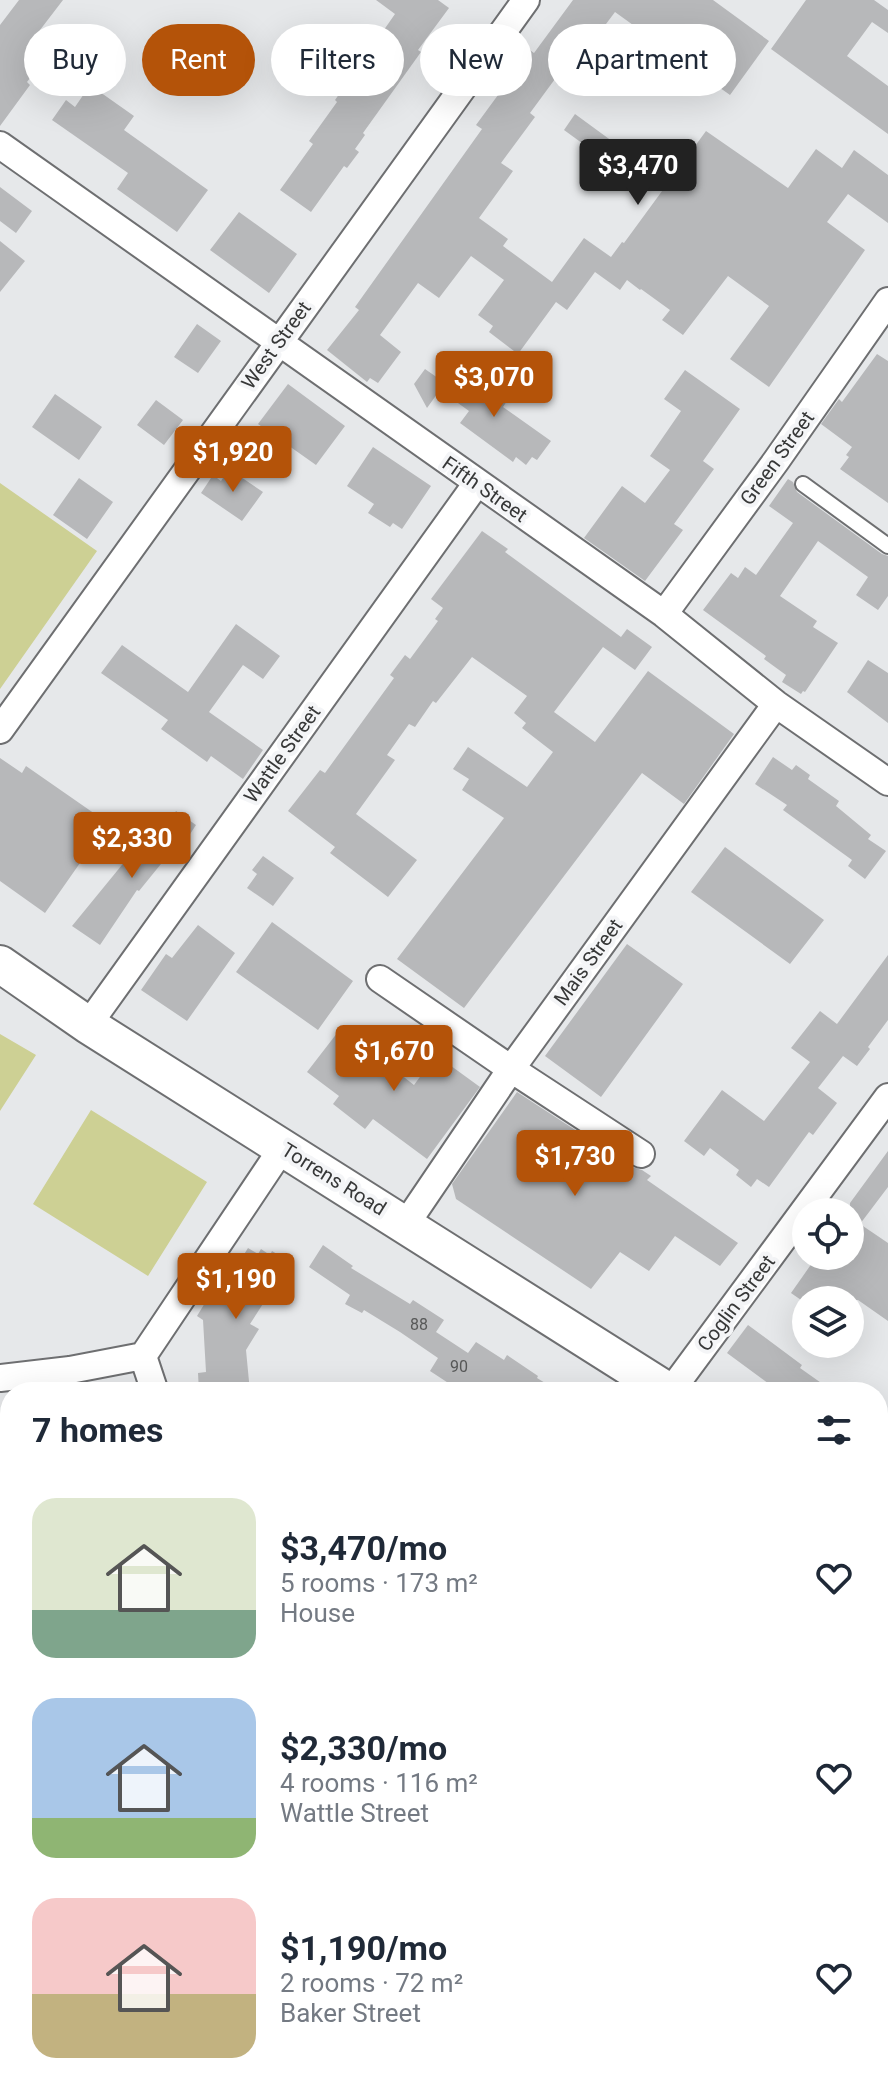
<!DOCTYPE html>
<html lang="en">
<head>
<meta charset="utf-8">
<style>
  body { margin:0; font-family:Roboto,sans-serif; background:#f6f6f7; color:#1f2937; height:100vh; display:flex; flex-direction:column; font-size:30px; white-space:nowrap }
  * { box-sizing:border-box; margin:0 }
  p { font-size:26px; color:#747a83 }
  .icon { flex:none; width:44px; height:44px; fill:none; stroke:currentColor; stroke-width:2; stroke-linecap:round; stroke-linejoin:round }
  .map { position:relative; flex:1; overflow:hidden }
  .drawer { position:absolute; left:0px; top:1382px; width:888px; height:714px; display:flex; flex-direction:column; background:#fff; border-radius:32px 32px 0 0; box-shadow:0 8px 32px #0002 }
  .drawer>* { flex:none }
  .top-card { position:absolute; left:24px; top:24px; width:840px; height:72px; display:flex; gap:16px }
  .buttons { position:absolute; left:792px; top:1198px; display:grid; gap:16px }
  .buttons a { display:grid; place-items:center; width:72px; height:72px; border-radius:50%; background:#fff; box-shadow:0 8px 32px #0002; font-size:40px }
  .price { position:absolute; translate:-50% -68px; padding:0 18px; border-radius:8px; background:#b45309; color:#fff; font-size:26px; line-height:52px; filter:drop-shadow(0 2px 4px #0008) }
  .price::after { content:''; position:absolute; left:50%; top:48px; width:24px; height:18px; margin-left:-12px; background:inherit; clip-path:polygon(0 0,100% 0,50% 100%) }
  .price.selected { background:#222; color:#fff }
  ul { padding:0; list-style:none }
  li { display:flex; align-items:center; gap:24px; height:200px; padding:0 32px }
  li span { display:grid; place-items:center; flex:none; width:224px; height:160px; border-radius:24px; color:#555 }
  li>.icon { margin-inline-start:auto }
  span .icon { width:96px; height:96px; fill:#fffc; stroke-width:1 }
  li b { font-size:34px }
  h2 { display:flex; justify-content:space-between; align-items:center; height:96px; padding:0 32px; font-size:34px }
  .tag { padding:0 28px; border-radius:36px; background:#fff; box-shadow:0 8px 32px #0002; font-size:28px; line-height:72px }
  .tag.selected { background:#b45309; color:#fff }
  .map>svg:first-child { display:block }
  .green { fill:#cdd094 }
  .building { fill:#b7b8ba }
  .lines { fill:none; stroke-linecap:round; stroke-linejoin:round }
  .lane-casing { stroke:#6e6f71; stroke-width:18 }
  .street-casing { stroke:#6e6f71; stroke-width:30 }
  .secondary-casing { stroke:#6e6f71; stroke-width:40 }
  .lane { stroke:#fff; stroke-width:14 }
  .street { stroke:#fff; stroke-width:26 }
  .secondary { stroke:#fff; stroke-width:36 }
  .labels { text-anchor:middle; stroke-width:8; stroke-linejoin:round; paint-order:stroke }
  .number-label { font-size:16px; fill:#575858 }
  .street-label { font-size:20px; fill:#373838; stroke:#f4f5f7 }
</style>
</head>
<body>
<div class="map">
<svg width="888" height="2095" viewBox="0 0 888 2095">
  <rect width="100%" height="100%" fill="#e6e8ea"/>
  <!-- green -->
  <path class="green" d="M0,483L97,551L0,689Z
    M0,1034L36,1055L0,1111Z
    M91,1110L207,1182L148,1276L33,1204Z"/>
  <!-- building -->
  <path class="building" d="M19,0H63L40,30L57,43L27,82L30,85L0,126V25Z
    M376,0H438L449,8L418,50L421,52L363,133L365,135L355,149L359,152L347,168L344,166L311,212L280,190L313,144L309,141L337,102L335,100L395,14Z
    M573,0H713L769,41L730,95L681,60L656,95L632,78L658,43L615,12L594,40L616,56L595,86L566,64L530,113L535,117L501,163L513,171L479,218L508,239L503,246L552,282L584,238L611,257L622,242L624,243L706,131L788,188L816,149L842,168L854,150L888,175V223L848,194L827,222L865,250L769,387L730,359L769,306L728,276L683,335L662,320L670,310L641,289L640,290L627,280L620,290L595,272L567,310L556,302L518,354L489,332L493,326L478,315L504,280L471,256L439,298L418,283L380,335L401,352L378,383L370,378L367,382L327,350L359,310L355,307L482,129L476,125L509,80L505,77L527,48L534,53Z
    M806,0H874L888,10V33L872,22L847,56L888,86V134L771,49Z
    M90,85L134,116L124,130L208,190L177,232L117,189L128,173L52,120L66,100L75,107Z
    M575,114L631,155L619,170L564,130Z
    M0,187L32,211L16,233L0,221Z
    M239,212L297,254L269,293L210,250Z
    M0,241L25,261L0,292Z
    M197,324L221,341L198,373L174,357Z
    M877,354L888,361V503L840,469L849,457L846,455L852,447L821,424L839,399L842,402Z
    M458,366L507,401L503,407L551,441L537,460L532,457L526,465L516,457L513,462L460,423L469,411L440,390Z
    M425,369L445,383L427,408L414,384Z
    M685,370L740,409L703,461L714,469L674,524L683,530L645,581L584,538L622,486L645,503L670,470L650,456L681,411L664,399Z
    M288,384L345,426L316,465L258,424Z
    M55,394L102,427L79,460L32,427Z
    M156,400L183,420L164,445L137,425Z
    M373,447L431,486L402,529L393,523L390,527L368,513L374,504L347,486Z
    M229,469L263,492L242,521L201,493L213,475L221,481Z
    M79,478L113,502L87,539L53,515Z
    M788,479L793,482L797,492L882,554L888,556V596L878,610L856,595L868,577L818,541L780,596L817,621L813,627L838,643L805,692L803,691L801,694L782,682L786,675L764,659L766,656L703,610L731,573L738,578L745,567L756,575L793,523L769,506Z
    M482,531L508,549L505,552L621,637L627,629L652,647L635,670L603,647L554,712L595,742L648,671L734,734L684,804L642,773L464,1008L397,959L504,818L462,790L469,779L453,769L468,747L527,787L553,752L522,728L526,723L514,713L527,696L472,657L436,703L433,701L415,727L409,724L387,755L395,760L356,814L417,860L388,897L330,853L335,847L288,811L320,770L325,773L394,678L390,675L405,655L410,659L438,621L435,619L443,608L431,599Z
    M236,624L280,656L263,679L243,665L209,712L263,750L243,779L211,756L207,762L161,729L168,720L101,673L122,645L188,692Z
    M868,660L888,673V723L847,692Z
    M773,757L792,770L796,765L810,775L808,779L839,801L836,806L871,835L868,839L886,851L865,879L848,866L852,860L783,810L787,805L755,784Z
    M0,758L22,773L26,766L108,823L45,913L0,881Z
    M176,811L196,825L171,863L165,859L139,891L137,890L100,945L72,926L135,849L146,857Z
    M725,847L824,920L790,964L691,892Z
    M263,856L294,878L273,906L247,888L257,874L252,870Z
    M272,922L353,981L318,1030L236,972Z
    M198,925L235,953L187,1021L141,990L166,954L172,958Z
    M627,944L683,984L601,1097L545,1056Z
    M888,955V1020L868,1047L870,1049L857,1066L843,1056L818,1088L837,1103L813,1135L809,1132L769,1187L757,1179L751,1187L736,1175L739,1170L710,1148L704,1156L684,1141L722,1090L764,1121L810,1062L791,1048L820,1011L837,1024Z
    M341,1028L414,1085L436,1055L480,1087L427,1159L373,1119L365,1129L333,1104L339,1096L307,1072Z
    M517,1092L632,1167L642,1170L651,1176L647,1180L738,1243L720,1266L675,1236L649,1271L620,1252L591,1289L456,1199L452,1184Z
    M888,1151V1187L860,1224L888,1243V1321L858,1300H801L791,1293L817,1256H850V1203Z
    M323,1245L353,1266L351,1268L410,1304L413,1300L444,1320L436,1332L468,1353L476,1342L504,1360L507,1355L538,1376L537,1378L560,1392H490L475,1382L468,1392H462L430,1371L438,1358L400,1332L364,1310L362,1313L345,1304L350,1295L309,1267Z
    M248,1248L258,1254L261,1249L270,1255L272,1251L290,1262L250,1324L259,1329L246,1350L250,1392H199L198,1373L206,1372L203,1320L197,1316L208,1298L214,1302Z
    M748,1325L802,1365L800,1368L834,1392H780L727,1353Z"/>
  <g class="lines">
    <!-- lane casing -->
    <g class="lane-casing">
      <path id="lane" d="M803,484L888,546"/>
    </g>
    <!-- street casing -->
    <g class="street-casing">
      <path id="street" d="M0,145L664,614L776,704L888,782
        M664,614L776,461L888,301
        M0,730L526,0
        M380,979L511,1069L641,1154
        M88,1025L477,483
        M406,1224L511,1069L776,704
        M0,1378L70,1370L143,1356
        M155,1392L143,1356L283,1147
        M670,1392L888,1097
        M878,1459L888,1455
        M878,1614L888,1609
        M0,1719L10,1718
        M878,1896L888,1895
        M710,2086L711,2095"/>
    </g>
    <!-- secondary casing -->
    <g class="secondary-casing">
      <path id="secondary" d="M0,964L88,1025L669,1392
        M878,1535L888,1542"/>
    </g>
    <!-- lane -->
    <use href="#lane" class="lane"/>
    <!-- street -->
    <use href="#street" class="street"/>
    <!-- secondary -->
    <use href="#secondary" class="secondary"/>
  </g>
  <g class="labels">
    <!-- number labels -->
    <g class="number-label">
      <text x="419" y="1330">88</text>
      <text x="459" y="1372">90</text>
    </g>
    <!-- street labels -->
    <g class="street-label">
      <text transform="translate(276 345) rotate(-54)" y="7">West Street</text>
      <text transform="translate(777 458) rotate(-54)" y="7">Green Street</text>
      <text transform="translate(485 489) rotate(35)" y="7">Fifth Street</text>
      <text transform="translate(282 754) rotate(-54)" y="7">Wattle Street</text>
      <text transform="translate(588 962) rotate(-54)" y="7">Mais Street</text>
      <text transform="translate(334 1179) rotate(32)" y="7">Torrens Road</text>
      <text transform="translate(736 1303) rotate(-53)" y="7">Coglin Street</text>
    </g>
  </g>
</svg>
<div class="buttons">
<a><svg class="icon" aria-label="locate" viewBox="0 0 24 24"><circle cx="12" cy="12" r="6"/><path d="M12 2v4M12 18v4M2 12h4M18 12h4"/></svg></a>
<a><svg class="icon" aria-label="layers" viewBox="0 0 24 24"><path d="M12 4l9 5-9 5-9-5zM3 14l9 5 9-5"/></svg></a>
</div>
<b class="price selected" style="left:638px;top:207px">$3,470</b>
<b class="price" style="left:494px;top:419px">$3,070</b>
<b class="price" style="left:233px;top:494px">$1,920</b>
<b class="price" style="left:132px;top:880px">$2,330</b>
<b class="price" style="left:394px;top:1093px">$1,670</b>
<b class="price" style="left:575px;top:1198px">$1,730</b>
<b class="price" style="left:236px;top:1321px">$1,190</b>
<div class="top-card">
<a class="tag">Buy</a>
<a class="tag selected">Rent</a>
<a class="tag">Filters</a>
<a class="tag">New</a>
<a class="tag">Apartment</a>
</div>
<section class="drawer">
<h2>7 homes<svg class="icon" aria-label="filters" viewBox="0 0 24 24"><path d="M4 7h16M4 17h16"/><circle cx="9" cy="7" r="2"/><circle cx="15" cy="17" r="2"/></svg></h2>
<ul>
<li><span style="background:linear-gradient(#dfe7d0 70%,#7fa58c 0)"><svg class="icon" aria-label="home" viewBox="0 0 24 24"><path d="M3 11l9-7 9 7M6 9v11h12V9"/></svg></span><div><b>$3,470/mo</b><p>5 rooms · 173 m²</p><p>House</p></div><svg class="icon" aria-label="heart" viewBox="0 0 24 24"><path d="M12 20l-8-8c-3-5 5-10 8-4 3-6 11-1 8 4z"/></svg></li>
<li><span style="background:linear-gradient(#a9c7e8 75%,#8fb573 0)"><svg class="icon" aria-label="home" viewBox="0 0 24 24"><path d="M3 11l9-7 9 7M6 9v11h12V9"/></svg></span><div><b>$2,330/mo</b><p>4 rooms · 116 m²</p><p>Wattle Street</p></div><svg class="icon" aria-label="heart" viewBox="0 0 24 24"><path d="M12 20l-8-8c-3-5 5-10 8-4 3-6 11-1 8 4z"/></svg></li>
<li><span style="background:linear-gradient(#f6c9c9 60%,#c2b280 0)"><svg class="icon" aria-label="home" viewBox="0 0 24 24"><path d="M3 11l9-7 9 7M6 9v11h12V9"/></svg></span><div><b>$1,190/mo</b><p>2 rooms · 72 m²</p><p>Baker Street</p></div><svg class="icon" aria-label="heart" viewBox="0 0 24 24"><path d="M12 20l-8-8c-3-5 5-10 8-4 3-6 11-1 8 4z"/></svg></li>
</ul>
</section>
</div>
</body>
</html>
